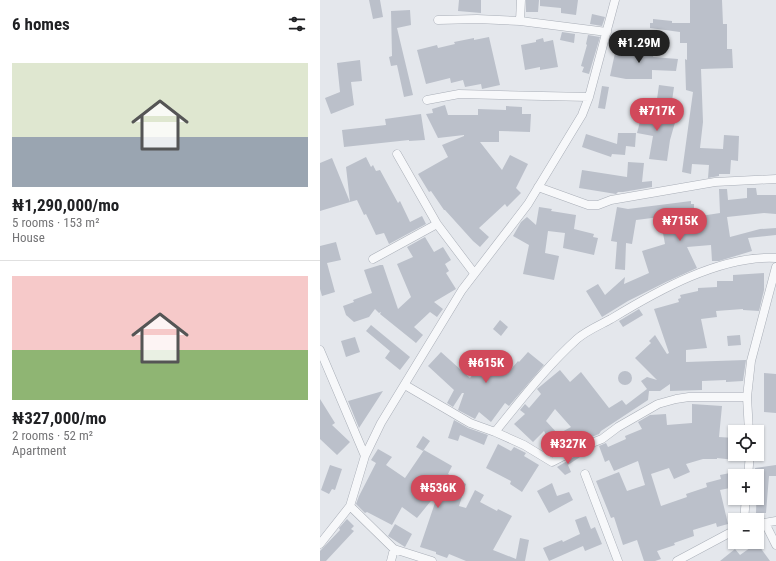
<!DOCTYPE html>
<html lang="en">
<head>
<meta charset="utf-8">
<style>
  body { margin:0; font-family:"Roboto Condensed",sans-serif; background:#f2f2f2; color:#202124; height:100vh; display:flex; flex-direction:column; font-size:15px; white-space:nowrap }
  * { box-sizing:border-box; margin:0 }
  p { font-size:13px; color:#757577 }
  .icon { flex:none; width:22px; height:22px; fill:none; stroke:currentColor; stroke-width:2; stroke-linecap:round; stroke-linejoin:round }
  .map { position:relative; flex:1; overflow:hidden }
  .details { display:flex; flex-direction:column; background:#fff; width:320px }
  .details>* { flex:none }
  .fabs { position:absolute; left:408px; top:425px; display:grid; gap:8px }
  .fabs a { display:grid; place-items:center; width:36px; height:36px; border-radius:0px; background:#fff; box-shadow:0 1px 3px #0004; font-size:20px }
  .price { position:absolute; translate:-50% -34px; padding:0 9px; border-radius:14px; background:#d1495b; color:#fff; font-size:13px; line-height:26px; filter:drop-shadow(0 1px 2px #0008) }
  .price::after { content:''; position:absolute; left:50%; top:24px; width:12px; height:9px; margin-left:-6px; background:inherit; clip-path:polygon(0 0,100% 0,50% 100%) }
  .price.selected { background:#222; color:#fff }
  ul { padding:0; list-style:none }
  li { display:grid; align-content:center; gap:8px; height:212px; padding:0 12px }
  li+li { border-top:1px solid #e0e0e0 }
  li span { display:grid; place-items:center; height:124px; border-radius:0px; color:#555 }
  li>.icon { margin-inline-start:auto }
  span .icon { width:72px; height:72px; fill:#fffc; stroke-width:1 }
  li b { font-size:17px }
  h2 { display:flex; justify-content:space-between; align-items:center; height:48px; padding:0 12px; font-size:17px }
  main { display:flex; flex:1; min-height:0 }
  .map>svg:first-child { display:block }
  .building { fill:#bbc0ca; fill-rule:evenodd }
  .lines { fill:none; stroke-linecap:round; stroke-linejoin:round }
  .minor-casing { stroke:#a9aeb7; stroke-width:9 }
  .minor { stroke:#f7f8fa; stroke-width:8 }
</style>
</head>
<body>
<main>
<section class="details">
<h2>6 homes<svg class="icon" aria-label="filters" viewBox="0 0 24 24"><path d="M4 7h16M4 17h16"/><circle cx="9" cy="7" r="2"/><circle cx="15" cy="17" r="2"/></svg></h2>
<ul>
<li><span style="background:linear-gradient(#dfe7d0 60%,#9aa5b1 0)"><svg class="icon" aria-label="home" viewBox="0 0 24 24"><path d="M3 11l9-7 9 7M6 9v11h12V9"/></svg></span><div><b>₦1,290,000/mo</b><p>5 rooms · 153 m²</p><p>House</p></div></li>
<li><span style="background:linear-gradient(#f6c9c9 60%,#8fb573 0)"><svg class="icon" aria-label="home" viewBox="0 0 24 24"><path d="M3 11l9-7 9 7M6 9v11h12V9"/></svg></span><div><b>₦327,000/mo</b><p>2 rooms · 52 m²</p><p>Apartment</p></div></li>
</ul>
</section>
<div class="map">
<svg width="456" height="561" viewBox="0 0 456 561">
  <rect width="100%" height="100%" fill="#e4e7ec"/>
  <!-- building -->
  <path class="building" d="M49,0H60L63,17L53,19Z
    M139,0H161V13L138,11Z
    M206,0H219L218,12H206Z
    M220,0H258L256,15L241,13V8L220,6Z
    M370,0H402L403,24H407V49H412L413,68L381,69L383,122L380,148L403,149L404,135L419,136L418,161L411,160L410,174H399V176L388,178L389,165L372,164L371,174L362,172L373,92L366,90L365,59L367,60V43H360V32L330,28V23H333V19L352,21V23H370Z
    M90,10L91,25L77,28L93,95L84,97L77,65L71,66L69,57L72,56L71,11Z
    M272,14L285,17L282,26L270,24Z
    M242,32L255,34L254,43L240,40Z
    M268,35L280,37L269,74L262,72L264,67L261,66L267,45L266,44Z
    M169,37L180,85L162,89L161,84L145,87L143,80L131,83L130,78L106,84L97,50L117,45L118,48L135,44L134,42L154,38V40Z
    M223,38L224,42L233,40L238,67L220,70V67L205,70L201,45L216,42V40Z
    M297,44L307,46L306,51L334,53L333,57L358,59L356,71L332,70V79H306L290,76Z
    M40,60L42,81L31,82L34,105L11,114L5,98L20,92L17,63Z
    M339,85L354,87L352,101L337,99Z
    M282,86L289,87L285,109L278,108Z
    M325,103L334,105L333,113L356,119L350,140L347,161L329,159L333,136L317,133Z
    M125,105L128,115H158V109L186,110V106L202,107V114H211L210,132L179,131V142H160L182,170L190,155L208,164L196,188L201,193L187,207L185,204L159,228L169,237L160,247L153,241L125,210H124L111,191L109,192L98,174L128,157L122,145L144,136V135L118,138L106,114L113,113L112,109Z
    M101,114L105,140L89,141V140L24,147L22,130L66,125L65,119Z
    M298,133H316L315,147L306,146L305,155L292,154L291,157L262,147L266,134L297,144Z
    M46,157L51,167L53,165L56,171L60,170L78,203L80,201L90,222L102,216L106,224L69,244L64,233L56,235L46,214L44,215L37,200L30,202L26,167Z
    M12,158L30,202L0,211V163Z
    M308,162L324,163L322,182L332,181V187L303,192H298L296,194L259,188L262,170L307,177Z
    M427,188H436L437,195H456V214L444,213L407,217L410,237L440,229L456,228V235L428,238L432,251L399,261H392L391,245L367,247L377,268L346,282L308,301L282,317L266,291L278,284L285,295L305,277L304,284L329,273L322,251L345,244L340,217L316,220L312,244L306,243L305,270L295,269L297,242L291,241L297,207L308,209L371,201V204H374V217L400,213L399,189H407L408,200L427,198Z
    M219,207L232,209L231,211L256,215L254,229L274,234L273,237L278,238L274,255L243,248L245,233L228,231L225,253L239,256L234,280L203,274L209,245L193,236L201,222L207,217L216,225Z
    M105,237L114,252L123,247L131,260L125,264L129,271L126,273L136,289L114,302L123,309L117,317L110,312L94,327L103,335L96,343L60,314L61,312L59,313L55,309L49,317L34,322L26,315L23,306L34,302L33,300L52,293L44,270L60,265H63L78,309L91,297L77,264L93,257L87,247Z
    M16,242L21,260L7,263L15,292L2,296L0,289V246Z
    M444,273V290L439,311L423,310V309L396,311L397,317L381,319L387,348L366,350V362L426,360L423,381L406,382V380L382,381V390L350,391V384L340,391H329L328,400L281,431L279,434L257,443L236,454L224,431L213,442L194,424L205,414L200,410L205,404L209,408L221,394L217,389L240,370L250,382L261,372L289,408L302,400L306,405L327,389L321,381L327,377L337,380L315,358L331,343L329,341L335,335L347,354L349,353L334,309L359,302L358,299L361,298L360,295L378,291V288L397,287V281H413V275ZM235,409L251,427L238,434L226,421Z
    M319,309L323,315L303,327L299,321Z
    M180,320L188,327L181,336L173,329Z
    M51,325L90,357L80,370L65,358L70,351L46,331Z
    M420,335L421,345L408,346L407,336Z
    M35,337L40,352L26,357L21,341Z
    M121,352L150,378L167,357L187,374L198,361L199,362L208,352L224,365L189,406L185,403L171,422L159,412L155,419L138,410L144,393H142L133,407L127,403L134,390L108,366Z
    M298 378a7 7 0 1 1 14 0a7 7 0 1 1-14 0Z
    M444,373L456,374V413L444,412Z
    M63,391L39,428L28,401Z
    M0,399L15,423L12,425L30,442L17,455L0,439Z
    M372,404L402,406L399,437L415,438V460L397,458V459H383L366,464L370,472L354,479L349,468L331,474L341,506L367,497L366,494L387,487L386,483L401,479L400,475L415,472V487L400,490L408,524L397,527L396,523L373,530L374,536L354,543L355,545L337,551L341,559L335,561H324L317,540L303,545L294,517L291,518L276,481L299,472L307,491L325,485L318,461L294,471L289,460L285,462L279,446L286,443L288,447L306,439L305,436L322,429L318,422L330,415L346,414L347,425L372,423Z
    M134,420L148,428L168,435L164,445L140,435L138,441L128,438Z
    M103,436L110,441L103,451L96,447Z
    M178,444L191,451L194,447L206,453L204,456L219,465L202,492L190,484L191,481L166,468Z
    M58,449L72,457L66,465L85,478L104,450L132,466L128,474L146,484L139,506L146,508L155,490L164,495L160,502L177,511L178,509L192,516L173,550L196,559L200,538L209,540L205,561H146L129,554L127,558L116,554V552L100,547L119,491L97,518L82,507L72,525L47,512L45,513L36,504L39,496L56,463L51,460Z
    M259,454L260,457L248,465L251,472L245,475L237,467Z
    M10,465L22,469L15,490L12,489L9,494L1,490Z
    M456,465V476H449L446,513H436L437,476H436L435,468Z
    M232,483L237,496L249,492L253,500L229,513L217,491Z
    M266,516L271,529L275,527L282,544L265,551L263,546L229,561L223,548L242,540L243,542L260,534L255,520Z
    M27,519L34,526L31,529L34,531L6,561H0V551L20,530L19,528Z
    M75,524L92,534L85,547L68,536Z
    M437,543L450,561H400L415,549L420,555Z"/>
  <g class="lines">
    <!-- minor casing -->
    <g class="minor-casing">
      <path id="minor" d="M118,20L157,19L200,21L287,32
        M200,21L201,0
        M107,100L139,94L269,97
        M77,154L117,224L154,273
        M218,187L268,205H278L291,200L395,182L456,179
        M53,259L117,224
        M0,350L45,456L30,506L0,544
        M85,385L150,423L175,432L204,445L232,462L259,448L282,439L298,427L338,404L356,399L369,397H427
        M175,432C201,400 226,367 257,339C266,331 280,325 291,319C337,291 400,255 456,258
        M429,432L427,397L431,361L456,267
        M45,456L61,423L142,290L208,204L262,115L269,97L295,0
        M265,474L298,561
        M428,476L430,454
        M30,506L74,549L112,561
        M424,520L426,498
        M445,523L456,545
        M437,524L456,521
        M71,561L74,549
        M357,561L415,530"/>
    </g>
    <!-- minor -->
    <use href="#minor" class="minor"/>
  </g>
</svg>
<div class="fabs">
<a><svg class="icon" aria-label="locate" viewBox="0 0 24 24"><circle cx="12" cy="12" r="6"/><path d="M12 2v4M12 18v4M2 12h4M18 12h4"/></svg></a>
<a>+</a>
<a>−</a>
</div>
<b class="price selected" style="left:319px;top:64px">₦1.29M</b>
<b class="price" style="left:337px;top:132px">₦717K</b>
<b class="price" style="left:360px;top:242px">₦715K</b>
<b class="price" style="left:166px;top:384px">₦615K</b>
<b class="price" style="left:248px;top:465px">₦327K</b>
<b class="price" style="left:118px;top:509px">₦536K</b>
</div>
</main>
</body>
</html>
